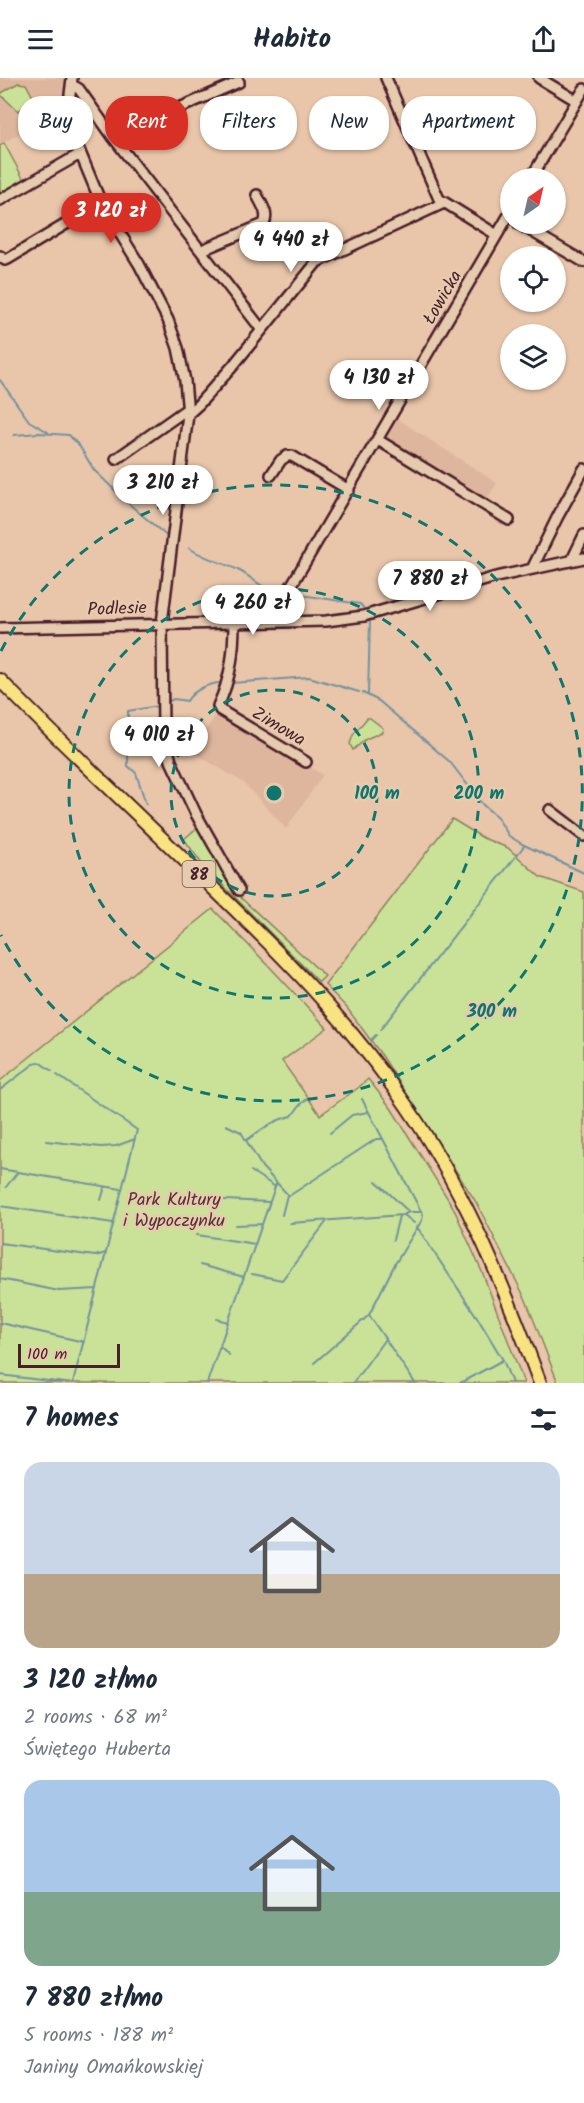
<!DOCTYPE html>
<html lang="en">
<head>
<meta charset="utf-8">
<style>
  body { margin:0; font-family:Kalam,sans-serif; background:#f6f6f7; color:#1f2937; height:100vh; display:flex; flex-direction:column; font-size:22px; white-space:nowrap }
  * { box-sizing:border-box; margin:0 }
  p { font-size:20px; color:#747a83 }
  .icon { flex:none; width:33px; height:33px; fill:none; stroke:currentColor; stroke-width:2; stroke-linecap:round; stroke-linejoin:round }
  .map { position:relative; height:1305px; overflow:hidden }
  .panel { display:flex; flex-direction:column; background:#fff; flex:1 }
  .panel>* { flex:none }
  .banner { position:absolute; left:18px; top:18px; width:549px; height:54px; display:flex; gap:12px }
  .needle { width:39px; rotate:34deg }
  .fabs { position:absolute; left:500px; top:90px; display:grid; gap:12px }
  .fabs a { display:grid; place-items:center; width:66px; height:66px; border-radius:50%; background:#fff; box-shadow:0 2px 4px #0004; font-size:30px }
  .scale { position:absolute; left:18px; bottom:15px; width:102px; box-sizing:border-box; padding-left:6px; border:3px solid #4a1f2b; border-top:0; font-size:16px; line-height:21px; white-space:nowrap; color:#4a1f2b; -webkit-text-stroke:4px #e7cbae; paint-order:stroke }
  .price { position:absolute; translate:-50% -51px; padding:0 14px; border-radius:21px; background:#fff; color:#222; font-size:20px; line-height:39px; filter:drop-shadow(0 2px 3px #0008) }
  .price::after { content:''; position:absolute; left:50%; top:36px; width:18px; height:14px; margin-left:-9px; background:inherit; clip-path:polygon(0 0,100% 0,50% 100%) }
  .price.on { background:#d93025; color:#fff }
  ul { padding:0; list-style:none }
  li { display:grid; align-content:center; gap:12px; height:318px; padding:0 24px }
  li span { display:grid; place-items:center; height:186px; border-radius:18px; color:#555 }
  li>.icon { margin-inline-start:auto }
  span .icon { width:108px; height:108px; fill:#fffc; stroke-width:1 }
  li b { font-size:26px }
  h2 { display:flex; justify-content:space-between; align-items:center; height:72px; padding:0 24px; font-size:26px }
  .tag { padding:0 21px; border-radius:24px; background:#fff; box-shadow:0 2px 4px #0004; font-size:21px; line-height:54px }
  .tag.on { background:#d93025; color:#fff }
  header { display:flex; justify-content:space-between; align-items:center; height:78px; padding:0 24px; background:#fff; font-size:27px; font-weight:600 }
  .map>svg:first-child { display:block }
  .built { fill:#deb69d }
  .green { fill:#cae297; stroke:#8a8061; stroke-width:1.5 }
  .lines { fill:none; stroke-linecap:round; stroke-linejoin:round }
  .stream { stroke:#73929e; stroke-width:2 }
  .minor-casing { stroke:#4a1f2b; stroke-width:14 }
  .major-casing { stroke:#4a1f2b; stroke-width:16 }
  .minor { stroke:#e7cbae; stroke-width:9 }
  .major { stroke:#f8e281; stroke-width:12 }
  .ring { fill:none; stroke:#0f766e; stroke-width:3; stroke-dasharray:10 8 }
  .labels { text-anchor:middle; stroke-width:5; stroke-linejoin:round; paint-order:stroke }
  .shield { fill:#e7cbae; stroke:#795352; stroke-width:1.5 }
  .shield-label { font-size:16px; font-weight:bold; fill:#4a1f2b }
  .street-label { font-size:18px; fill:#4a1f2b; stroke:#e7cbae }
  .park-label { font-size:18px; fill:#573236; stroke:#e7cbae }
  .centre { fill:#0f766e; stroke:#e7cbae; stroke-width:3 }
  .ring-label { font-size:18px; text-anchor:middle; font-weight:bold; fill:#0f766e; stroke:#e7cbae; stroke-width:5; stroke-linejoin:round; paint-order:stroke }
</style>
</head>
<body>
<header><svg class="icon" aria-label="menu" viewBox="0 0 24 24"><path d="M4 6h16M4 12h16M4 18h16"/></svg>Habito<svg class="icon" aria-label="share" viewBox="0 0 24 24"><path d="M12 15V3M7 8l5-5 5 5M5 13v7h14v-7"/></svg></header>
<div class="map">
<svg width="584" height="1305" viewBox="0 0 584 1305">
  <rect width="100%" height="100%" fill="#e9c6aa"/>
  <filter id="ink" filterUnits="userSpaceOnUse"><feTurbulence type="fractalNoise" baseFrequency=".0167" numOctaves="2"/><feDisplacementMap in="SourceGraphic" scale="12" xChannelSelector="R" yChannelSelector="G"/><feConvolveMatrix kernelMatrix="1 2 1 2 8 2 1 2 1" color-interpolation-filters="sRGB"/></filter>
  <g filter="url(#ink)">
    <!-- built -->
    <path class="built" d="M0,0H66L62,24L43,41L0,67Z
      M396,340L497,405L484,426L383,363Z
      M218,634L323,697L286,751L244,705L191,673Z"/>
    <!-- green -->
    <path class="green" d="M18,5L26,6L34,21L18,33L0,16Z
      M4,65L24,102L0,116V68Z
      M367,640H370L383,650L382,654L366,661L353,672L350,666L353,657Z
      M452,741L483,760L508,770L540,799L584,814V1305H558L526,1222L476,1124L383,979L347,930L325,907Z
      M197,750L242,821L325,898L319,904L202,786L184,761Z
      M213,831L267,886L327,950L282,983L320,1037L358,1010L368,1001L391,1030L453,1129L483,1196L524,1305H0V1003Z"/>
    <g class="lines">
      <!-- stream -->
      <path class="stream" d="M0,302L29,343L48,354
        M14,357L39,355L69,357L80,369L94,392L129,426L169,460
        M189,470C204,480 220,484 236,491C255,500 257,510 281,514
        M295,516L360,526L366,533
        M232,605L309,599L359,614
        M363,615L379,623L450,684L483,727L497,739L509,758L522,766L584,795
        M368,617L370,543
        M169,623L174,621L187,623C193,612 211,604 223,605
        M146,726L136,695L128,688V633L158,628
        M380,952L524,768
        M371,962L376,957
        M57,997L137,1052L73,1305
        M0,1012L35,985L39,984L52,993
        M362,1021L383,1061
        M226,1047L241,1054L262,1089L289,1118L376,1061H383L423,1137L422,1142L395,1186L369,1237L415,1305
        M330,1055L352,1037L368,1034
        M247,1062C261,1052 275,1041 292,1038L300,1027L307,1021
        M46,1063L101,1069L116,1068L135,1061
        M0,1091L121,1111
        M251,1093L274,1108
        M376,1103L409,1134
        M6,1109L17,1095
        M203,1121L269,1124
        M101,1122L105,1109
        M0,1128L113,1145
        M282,1137L287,1117
        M404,1137L414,1145
        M290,1145L403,1137L409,1134H422
        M236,1147L262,1146
        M417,1149L477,1239L503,1282L512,1305
        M197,1157L255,1166
        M393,1162L399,1138
        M0,1165L95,1178L106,1175
        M200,1187L244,1199
        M252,1196L282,1202L327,1143
        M0,1201L59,1213L97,1211
        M217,1241L228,1244
        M0,1245L84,1264
        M220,1268L229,1277
        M314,1285L368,1238
        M0,1297L65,1305
        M207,1305L276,1106
        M353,1305L385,1261
        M460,1305L503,1282"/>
      <!-- minor casing -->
      <g class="minor-casing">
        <path id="minor" d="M72,0L68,33L75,62L101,125L139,186L168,242L178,270L185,303L188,336L162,545L163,654L171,683L196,736L239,812
          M386,0L439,121L497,157
          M539,0L577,23
          M72,7L79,11L113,59L262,252
          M113,59L239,4
          M531,100L584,11
          M0,122L80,76
          M519,146L584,184
          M202,172L264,146C269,136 262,127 257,117
          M0,178L5,182L8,181L101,125
          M188,336L199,326L232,289L317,184L444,125
          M378,362L509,442
          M116,381L187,331
          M271,397L281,382L287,378H292L349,412
          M572,482L584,457
          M532,491L558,438L584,391
          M234,544C234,574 231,600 218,628L220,632L306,684
          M270,544L510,135
          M0,550L326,543L364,538L496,499L584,480
          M550,732L584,758"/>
      </g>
      <!-- major casing -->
      <g class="major-casing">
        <path id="major" d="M0,602C69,673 143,741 214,811C280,875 343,938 396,1013C461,1103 502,1202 540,1305"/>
      </g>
      <!-- minor -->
      <use href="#minor" class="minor"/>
      <!-- major -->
      <use href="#major" class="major"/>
    </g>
  </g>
  <!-- distance rings -->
  <g class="ring">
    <circle cx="274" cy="715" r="103"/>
    <circle cx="274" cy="715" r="205"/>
    <path d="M1 573A308 308 0 1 1 1 857"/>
  </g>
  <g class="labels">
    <!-- shield labels -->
    <rect class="shield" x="182.5" y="783" width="33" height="26" rx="4.5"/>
    <g class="shield-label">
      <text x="199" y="802">88</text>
    </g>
    <!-- street labels -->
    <g class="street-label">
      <text transform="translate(442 219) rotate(-60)" y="6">Łowicka</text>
      <text transform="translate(117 530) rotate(-2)" y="6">Podlesie</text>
      <text transform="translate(279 648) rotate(31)" y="6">Zimowa</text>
    </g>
    <!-- park labels -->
    <g class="park-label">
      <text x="174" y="1127">Park Kultury<tspan x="174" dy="21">i Wypoczynku</tspan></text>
    </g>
  </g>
  <circle cx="274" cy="715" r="9" class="centre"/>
  <g class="ring-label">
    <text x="377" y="721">100 m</text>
    <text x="479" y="721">200 m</text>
    <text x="492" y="939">300 m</text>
  </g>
</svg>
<div class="fabs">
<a><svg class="needle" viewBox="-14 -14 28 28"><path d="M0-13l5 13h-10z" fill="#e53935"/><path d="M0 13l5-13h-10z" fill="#747a83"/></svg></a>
<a><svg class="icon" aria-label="locate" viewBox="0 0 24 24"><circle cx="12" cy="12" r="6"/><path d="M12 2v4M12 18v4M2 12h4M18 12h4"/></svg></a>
<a><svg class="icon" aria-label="layers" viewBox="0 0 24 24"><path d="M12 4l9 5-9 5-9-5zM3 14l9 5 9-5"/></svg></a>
</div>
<div class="scale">100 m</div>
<b class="price on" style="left:111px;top:166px">3 120 zł</b>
<b class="price" style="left:291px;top:195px">4 440 zł</b>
<b class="price" style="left:379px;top:333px">4 130 zł</b>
<b class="price" style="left:163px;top:438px">3 210 zł</b>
<b class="price" style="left:430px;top:534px">7 880 zł</b>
<b class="price" style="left:253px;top:558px">4 260 zł</b>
<b class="price" style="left:159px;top:690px">4 010 zł</b>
<div class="banner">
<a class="tag">Buy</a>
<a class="tag on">Rent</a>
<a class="tag">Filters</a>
<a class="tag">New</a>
<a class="tag">Apartment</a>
</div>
</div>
<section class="panel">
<h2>7 homes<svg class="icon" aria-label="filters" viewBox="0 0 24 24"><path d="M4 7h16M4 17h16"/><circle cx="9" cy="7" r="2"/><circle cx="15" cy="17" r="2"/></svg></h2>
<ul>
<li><span style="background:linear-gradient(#c9d6e8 60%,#b9a48a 0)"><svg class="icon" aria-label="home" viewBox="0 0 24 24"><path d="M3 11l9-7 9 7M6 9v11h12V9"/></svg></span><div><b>3 120 zł/mo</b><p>2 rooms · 68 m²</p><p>Świętego Huberta</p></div></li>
<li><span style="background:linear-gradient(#a9c7e8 60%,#7fa58c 0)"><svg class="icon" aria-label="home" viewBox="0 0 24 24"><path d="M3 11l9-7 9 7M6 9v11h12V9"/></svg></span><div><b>7 880 zł/mo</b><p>5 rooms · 188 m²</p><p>Janiny Omańkowskiej</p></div></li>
</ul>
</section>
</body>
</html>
